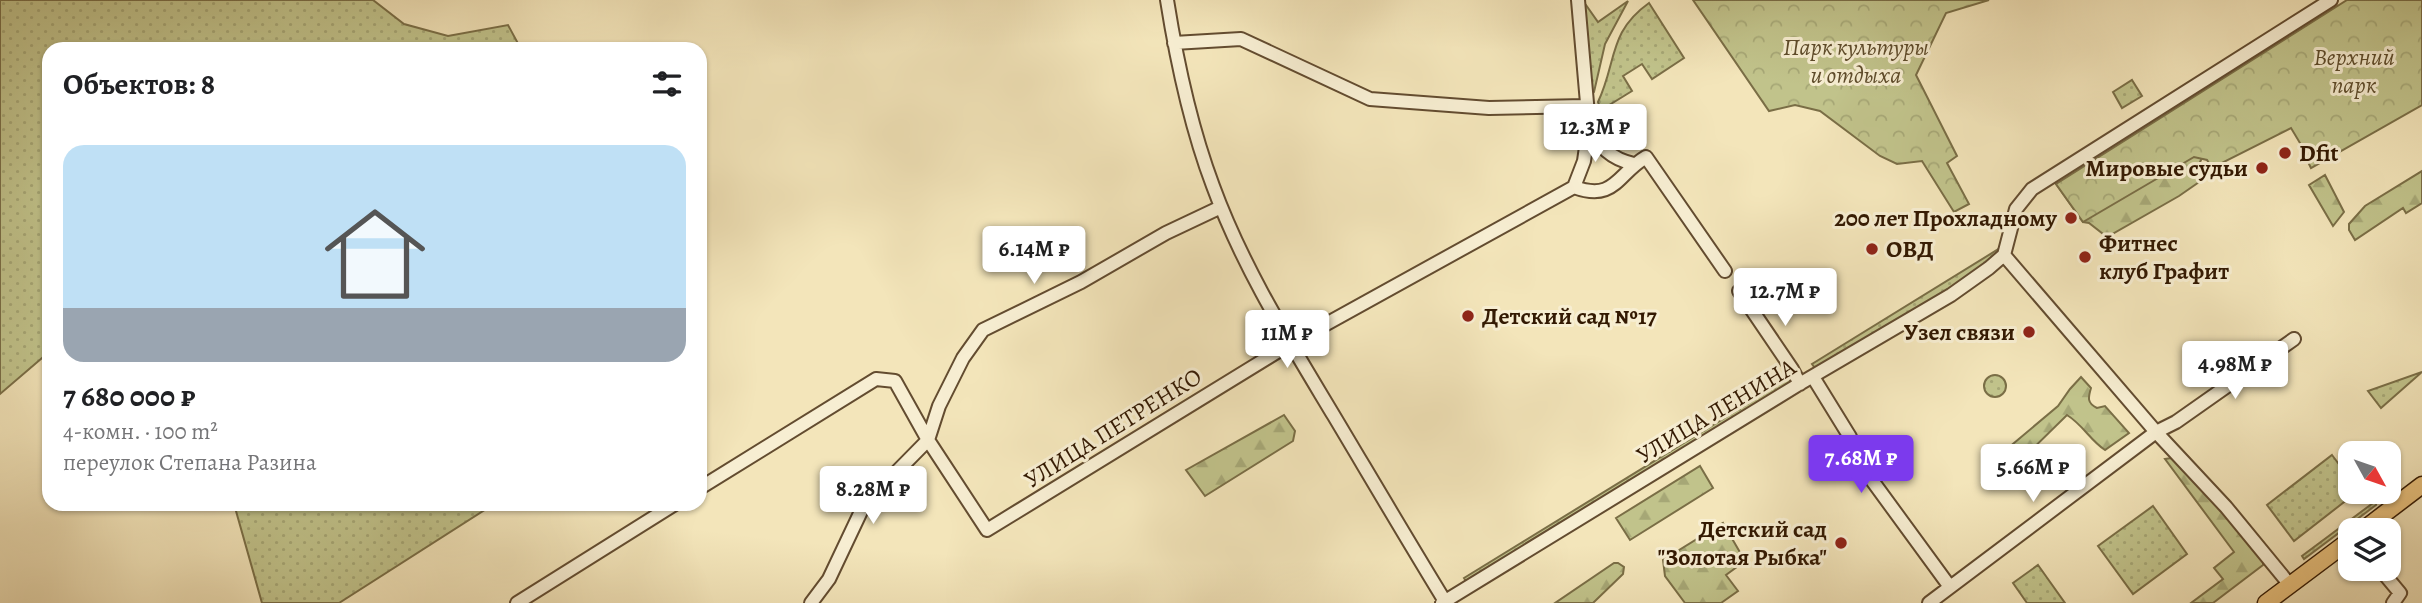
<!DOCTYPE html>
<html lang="ru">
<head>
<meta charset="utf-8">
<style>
  body { margin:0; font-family:Alegreya,serif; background:#f6f6f6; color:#202124; height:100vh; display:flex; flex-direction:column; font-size:26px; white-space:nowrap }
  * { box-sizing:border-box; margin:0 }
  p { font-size:23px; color:#757577 }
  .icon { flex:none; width:38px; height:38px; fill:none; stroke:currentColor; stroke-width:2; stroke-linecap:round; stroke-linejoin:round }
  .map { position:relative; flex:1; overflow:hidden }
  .sheet { position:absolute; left:42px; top:42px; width:665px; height:469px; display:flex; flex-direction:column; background:#fff; border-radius:21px; box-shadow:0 2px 5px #0004 }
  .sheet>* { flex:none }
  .needle { width:46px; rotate:130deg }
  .tools { position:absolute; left:2338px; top:441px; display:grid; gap:14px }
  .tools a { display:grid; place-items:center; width:63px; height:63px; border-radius:14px; background:#fff; box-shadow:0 2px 5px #0004; font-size:35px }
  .price { position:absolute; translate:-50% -60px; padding:0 16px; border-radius:7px; background:#fff; color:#222; font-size:23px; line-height:46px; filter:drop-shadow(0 2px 4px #0008) }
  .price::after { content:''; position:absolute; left:50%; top:42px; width:21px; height:16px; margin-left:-10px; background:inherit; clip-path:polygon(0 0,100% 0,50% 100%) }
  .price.selected { background:#7c3aed; color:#fff }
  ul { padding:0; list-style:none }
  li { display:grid; align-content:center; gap:14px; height:371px; padding:0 21px }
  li+li { border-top:2px solid #e0e0e0 }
  li span { display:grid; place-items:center; height:217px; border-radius:21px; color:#555 }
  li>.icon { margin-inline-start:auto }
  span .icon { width:126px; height:126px; fill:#fffc; stroke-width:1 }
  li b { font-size:30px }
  h2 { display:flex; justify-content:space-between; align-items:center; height:84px; padding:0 21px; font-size:30px }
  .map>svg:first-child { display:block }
  .grass { fill:url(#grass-dots); stroke:#7a6e46; stroke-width:2 }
  .forest { fill:url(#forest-firs); stroke:#7a6e46; stroke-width:2 }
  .park { fill:url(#park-crowns); stroke:#7a6e46; stroke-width:2 }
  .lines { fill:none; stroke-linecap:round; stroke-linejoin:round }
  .minor-casing { stroke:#634c30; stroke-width:16 }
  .major-casing { stroke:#331902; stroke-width:19 }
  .minor { stroke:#f7eed2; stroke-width:12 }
  .major { stroke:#eac27d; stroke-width:16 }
  .poi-dot { fill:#8f2418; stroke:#f7eed2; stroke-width:2.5 }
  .labels { text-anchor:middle; stroke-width:6; stroke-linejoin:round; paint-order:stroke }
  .park-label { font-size:24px; font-style:italic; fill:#5e4c2b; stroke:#f7eed2 }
  .poi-label { font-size:24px; font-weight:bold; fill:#331902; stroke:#f7eed2; text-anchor:start }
  .street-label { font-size:24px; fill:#331902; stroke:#f7eed2 }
</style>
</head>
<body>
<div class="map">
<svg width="2422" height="603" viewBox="0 0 2422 603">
  <defs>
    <pattern id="grass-dots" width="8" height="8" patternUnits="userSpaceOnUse" patternTransform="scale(1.75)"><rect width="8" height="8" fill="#c1c38b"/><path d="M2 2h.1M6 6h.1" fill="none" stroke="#a6a776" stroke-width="1.8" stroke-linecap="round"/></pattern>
    <pattern id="forest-firs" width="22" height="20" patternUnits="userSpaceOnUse" patternTransform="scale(1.75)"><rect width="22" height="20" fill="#c1c38b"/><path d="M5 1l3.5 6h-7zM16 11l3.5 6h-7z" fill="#a6a776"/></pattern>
    <pattern id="park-crowns" width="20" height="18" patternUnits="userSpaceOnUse" patternTransform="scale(1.75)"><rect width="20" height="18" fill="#c1c38b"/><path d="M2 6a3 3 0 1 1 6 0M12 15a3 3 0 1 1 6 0" fill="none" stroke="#a6a776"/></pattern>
  </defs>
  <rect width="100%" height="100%" fill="#f3e5ba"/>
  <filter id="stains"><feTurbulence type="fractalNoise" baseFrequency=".00286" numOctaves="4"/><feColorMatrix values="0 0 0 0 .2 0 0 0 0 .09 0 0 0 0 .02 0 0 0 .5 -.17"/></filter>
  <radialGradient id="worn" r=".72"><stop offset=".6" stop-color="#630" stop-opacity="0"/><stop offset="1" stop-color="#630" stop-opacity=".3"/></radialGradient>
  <!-- grass -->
  <path class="grass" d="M0,0H373L404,24L448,36L508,25L521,49H49V352L0,394Z
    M1628,1L1605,44L1594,92L1589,96L1581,8L1586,5L1598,22Z
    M1649,3L1684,58L1652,79L1642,64L1623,76L1632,91L1601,110L1598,102C1617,62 1608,32 1649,3Z
    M2132,80L2142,96L2122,108L2113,92Z
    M2005,245L2002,253L1949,292L1817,371L1812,364Z
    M2422,372L2381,408L2368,391Z
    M1984 386a11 11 0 1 1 22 0a11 11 0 1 1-22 0Z
    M1791,377L1796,386L1469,586L1464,578Z
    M2332,455L2350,479V492H2357L2294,541L2267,505Z
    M2377,500L2376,505L2304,559L2302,556Z
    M234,504H494L339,603H262Z
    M2153,506L2187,554L2133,594L2098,546Z
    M2038,565L2065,603H2027L2013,583Z"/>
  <!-- forest -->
  <path class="forest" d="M2207,148L2196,170L2202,180L2179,196L2107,237L2089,223L2083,222L2056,184Z
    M2422,171V203L2406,213L2403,208L2355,240L2349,230V224L2365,206Z
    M2325,175L2344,212L2333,226L2309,185Z
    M2081,377L2091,388C2088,398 2087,403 2097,408L2105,406L2129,433L2105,450C2090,440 2083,425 2067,415L2004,477L1997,468L1999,462L2010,453L2007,449L2058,406L2070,389Z
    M1284,415L1295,431L1293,441L1205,496L1186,470Z
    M2171,458L2213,499L2263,562V565L2213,603H2191L2223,579L2214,568L2234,552L2165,459Z
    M1700,466L1713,488L1630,540L1616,518Z
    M1723,523L1745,561L1726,575L1738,591L1721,603H1685L1665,576L1663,560Z
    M1614,563H1618L1624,567L1623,574L1593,603H1555Z"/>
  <!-- park -->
  <path class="park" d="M1693,0H1989L1946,13L1916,75L1957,156L1947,163L1969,204L1954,212L1922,161L1897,164L1880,156L1820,111L1795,105L1769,111Z
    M2347,0H2422V105L2311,168L2307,160L2309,158L2291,128L2212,168L2207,160L2194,157L2083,222L2056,184Z"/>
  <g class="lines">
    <!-- minor casing -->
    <g class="minor-casing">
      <path id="minor" d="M1167,0C1177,63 1190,125 1213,186C1243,268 1289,341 1334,416C1371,478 1408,541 1446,603
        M1174,43L1241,39L1370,99L1489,108L1585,106
        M1589,126C1599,147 1611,159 1634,164
        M1574,187C1615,202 1617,174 1646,157L1725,271
        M1574,187L1584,161L1589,126L1578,0
        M2004,255L2156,432L2226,507L2290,585
        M1739,291L1792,369L1800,384
        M1813,377L1850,437L1852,453L1950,587
        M700,488L876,379L895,381L928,440L987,530L1290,344L1574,187
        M2380,569L2400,593L2393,603
        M517,603L675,504
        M811,603L829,579L864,505L928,440L939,406L963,358L983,330L1081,282L1166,233L1221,207
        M1442,603L1796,386L1951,295L1989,268L2004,255L2016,209L2032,189L2331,0
        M1929,603L2156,432L2176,422L2294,339"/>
    </g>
    <!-- major casing -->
    <g class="major-casing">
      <path id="major" d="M2363,530L2422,485
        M2266,603L2350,540"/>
    </g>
    <!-- minor -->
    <use href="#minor" class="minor"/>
    <!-- major -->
    <use href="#major" class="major"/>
  </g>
  <!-- markers -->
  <g class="poi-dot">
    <circle cx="2285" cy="153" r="7"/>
    <circle cx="2262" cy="168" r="7"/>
    <circle cx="2071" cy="218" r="7"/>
    <circle cx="1872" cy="249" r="7"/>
    <circle cx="2085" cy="257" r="7"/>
    <circle cx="1468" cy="316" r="7"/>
    <circle cx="2029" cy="332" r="7"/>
    <circle cx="1841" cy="543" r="7"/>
  </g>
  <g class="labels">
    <!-- park labels -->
    <g class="park-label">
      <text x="1856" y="55">Парк культуры<tspan x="1856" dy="28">и отдыха</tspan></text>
      <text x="2354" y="65">Верхний<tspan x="2354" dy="28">парк</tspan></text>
    </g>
    <!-- poi labels -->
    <g class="poi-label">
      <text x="2299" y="161">Dfit</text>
      <text x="2248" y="176" text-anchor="end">Мировые судьи</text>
      <text x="2057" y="226" text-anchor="end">200 лет Прохладному</text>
      <text x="2099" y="251">Фитнес<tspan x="2099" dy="28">клуб Графит</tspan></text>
      <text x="1886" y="257">ОВД</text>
      <text x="1482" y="324">Детский сад №17</text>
      <text x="2015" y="340" text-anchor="end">Узел связи</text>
      <text x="1827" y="537" text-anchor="end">Детский сад<tspan x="1827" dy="28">"Золотая Рыбка"</tspan></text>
    </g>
    <!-- street labels -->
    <g class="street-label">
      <text transform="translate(1716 411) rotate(-31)" y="8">УЛИЦА ЛЕНИНА</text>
      <text transform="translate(1113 428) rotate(-32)" y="8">УЛИЦА ПЕТРЕНКО</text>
    </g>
  </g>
  <rect width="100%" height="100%" filter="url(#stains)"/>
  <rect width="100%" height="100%" fill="url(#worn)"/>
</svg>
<div class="tools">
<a><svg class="needle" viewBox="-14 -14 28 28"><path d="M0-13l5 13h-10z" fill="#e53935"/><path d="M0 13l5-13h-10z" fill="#757577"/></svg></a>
<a><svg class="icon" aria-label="layers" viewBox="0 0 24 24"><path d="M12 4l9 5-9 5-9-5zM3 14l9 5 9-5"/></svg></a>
</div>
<b class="price" style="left:1595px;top:164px">12.3M ₽</b>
<b class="price" style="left:1034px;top:286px">6.14M ₽</b>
<b class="price" style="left:1785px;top:328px">12.7M ₽</b>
<b class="price" style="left:1287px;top:370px">11M ₽</b>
<b class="price" style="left:2235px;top:401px">4.98M ₽</b>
<b class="price selected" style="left:1861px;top:495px">7.68M ₽</b>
<b class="price" style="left:2033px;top:504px">5.66M ₽</b>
<b class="price" style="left:873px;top:526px">8.28M ₽</b>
<section class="sheet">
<h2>Объектов: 8<svg class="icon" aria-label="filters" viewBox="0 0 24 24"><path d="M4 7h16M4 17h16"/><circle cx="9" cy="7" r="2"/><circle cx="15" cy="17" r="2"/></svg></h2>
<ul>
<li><span style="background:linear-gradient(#bfe0f5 75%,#9aa5b1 0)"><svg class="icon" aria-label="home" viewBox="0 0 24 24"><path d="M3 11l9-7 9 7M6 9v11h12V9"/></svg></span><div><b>7 680 000 ₽</b><p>4-комн. · 100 m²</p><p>переулок Степана Разина</p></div></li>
</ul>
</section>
</div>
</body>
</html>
